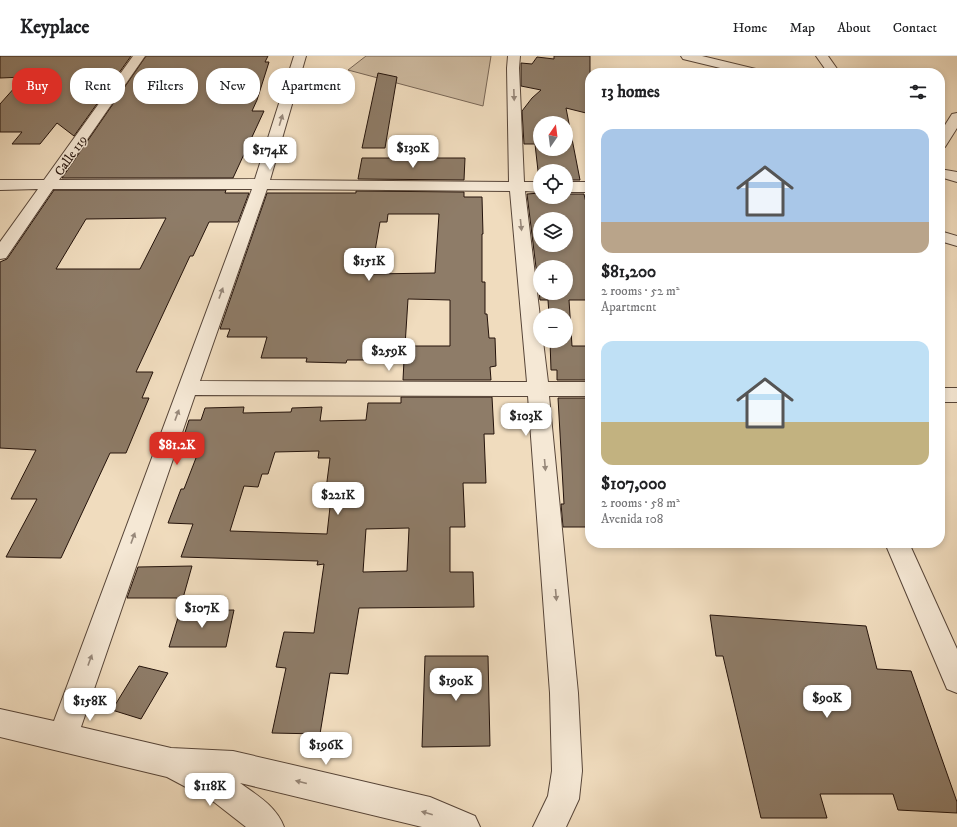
<!DOCTYPE html>
<html lang="en">
<head>
<meta charset="utf-8">
<style>
  body { margin:0; font-family:"IM FELL DW Pica",serif; background:#f6f6f6; color:#202124; height:100vh; display:flex; flex-direction:column; font-size:15px; white-space:nowrap }
  * { box-sizing:border-box; margin:0 }
  p { font-size:13px; color:#757577 }
  .icon { flex:none; width:22px; height:22px; fill:none; stroke:currentColor; stroke-width:2; stroke-linecap:round; stroke-linejoin:round }
  .map { position:relative; flex:1; overflow:hidden }
  .side { position:absolute; left:585px; top:12px; width:360px; height:480px; display:flex; flex-direction:column; background:#fff; border-radius:16px; box-shadow:0 2px 6px #0003 }
  .side>* { flex:none }
  .top-card { position:absolute; left:12px; top:12px; width:380px; height:36px; display:flex; gap:8px }
  .needle { width:26px; rotate:14deg }
  .controls { position:absolute; left:533px; top:60px; display:grid; gap:8px }
  .controls a { display:grid; place-items:center; width:40px; height:40px; border-radius:50%; background:#fff; box-shadow:0 2px 6px #0003; font-size:20px }
  .price { position:absolute; translate:-50% -34px; padding:0 9px; border-radius:8px; background:#fff; color:#222; font-size:13px; line-height:26px; filter:drop-shadow(0 1px 2px #0008) }
  .price::after { content:''; position:absolute; left:50%; top:24px; width:12px; height:9px; margin-left:-6px; background:inherit; clip-path:polygon(0 0,100% 0,50% 100%) }
  .price.selected { background:#d93025; color:#fff }
  ul { padding:0; list-style:none }
  li { display:grid; align-content:center; gap:8px; height:212px; padding:0 16px }
  li span { display:grid; place-items:center; height:124px; border-radius:12px; color:#555 }
  li>.icon { margin-inline-start:auto }
  span .icon { width:72px; height:72px; fill:#fffc; stroke-width:1 }
  li b { font-size:17px }
  h2 { display:flex; justify-content:space-between; align-items:center; height:48px; padding:0 16px; font-size:17px }
  .tag { padding:0 14px; border-radius:16px; background:#fff; box-shadow:0 2px 6px #0003; font-size:14px; line-height:36px }
  .tag.selected { background:#d93025; color:#fff }
  header { display:flex; align-items:center; gap:24px; box-sizing:border-box; height:56px; padding:0 20px; background:#fff; border-bottom:1px solid #e0e0e0 }
  header strong { font-size:19px }
  nav { display:flex; gap:22px; margin-inline-start:auto; font-size:14px }
  .map>svg:first-child { display:block }
  .green { fill:#cdbaa0; stroke:#786656 }
  .building { fill:#8e7c68; stroke:#24130b; fill-rule:evenodd }
  .lines { fill:none; stroke-linecap:round; stroke-linejoin:round }
  .minor-casing { stroke:#574538; stroke-width:2 }
  .minor { fill:#f5e8d5; fill-rule:evenodd }
  .oneway { fill:#97887a }
  .labels { text-anchor:middle; stroke-width:3; stroke-linejoin:round; paint-order:stroke }
  .far-street-label { font-size:13px; fill:#24130b; stroke:#f5e8d5 }
</style>
</head>
<body>
<header>
<strong>Keyplace</strong>
<nav><a>Home</a><a>Map</a><a>About</a><a>Contact</a></nav>
</header>
<div class="map">
<svg width="957" height="771" viewBox="0 0 957 771">
  <rect width="100%" height="100%" fill="#f0dcbe"/>
  <filter id="stains"><feTurbulence type="fractalNoise" baseFrequency=".005" numOctaves="4"/><feColorMatrix values="0 0 0 0 .2 0 0 0 0 .09 0 0 0 0 .02 0 0 0 .5 -.17"/></filter>
  <radialGradient id="worn" r=".72"><stop offset=".6" stop-color="#630" stop-opacity="0"/><stop offset="1" stop-color="#630" stop-opacity=".3"/></radialGradient>
  <!-- green -->
  <path class="green" d="M366,0H491L483,50L348,14Z"/>
  <!-- building -->
  <path class="building" d="M0,0H131L74,80L57,67L40,88H12L22,76H0V48L24,21L0,22Z
    M146,0H268L265,6H269L257,44L252,55H264L233,122H62Z
    M554,0H590V58L566,52L580,124H566V115H540L539,124L535,88H524L522,55L532,42L541,34L521,30V7L532,8L537,1L554,3ZM540,67H566V93H540Z
    M378,17L397,21L385,92H362Z
    M362,102H465L464,124L358,123Z
    M54,134H226L225,137H249L238,166H209L193,200H190L136,316H153L142,342H149L126,397H110L61,502L6,501L37,443H11L36,394L0,392V206L7,203ZM166,162L140,213H56L86,163Z
    M356,135L464,136V141H482L483,178H482V226H485V258H487L489,282H495L496,310L490,311L491,324H403L404,304H347L346,307L306,306L307,302H261L267,281H227L230,273H220L267,137H356ZM388,158H439L435,217L371,218L380,166H387ZM408,243L450,244V290H405Z
    M540,137V141H566V138H584L587,151H590V244H569L572,290H590V324H557V314H551L550,285H566V259H549L548,244H540L527,138ZM540,163H566V189H540ZM540,211H566V237H540Z
    M401,341H492L494,378H484L486,427H463L465,471H450V516H473L474,551L359,552L348,618L330,617L320,678L272,677L286,612L276,611L284,576L314,577L324,508L317,509L318,505L181,501L193,468L168,467L181,433H184L201,389H181L189,364H201L205,352L244,351L243,357L291,356L292,352L322,351L320,365L366,364L368,347H401ZM319,395L318,402H330L326,433H332L327,478L230,475L244,430L258,431L262,418H268L275,396ZM409,472L407,515L363,516L366,473Z
    M558,342H590V471H563L561,448H564Z
    M192,510L183,542H127L138,511Z
    M234,554L226,591H169L180,555Z
    M710,559L866,570L877,613L911,615L957,746V757L898,754L893,738H820L827,762H761L723,600H716Z
    M425,600H488L490,690L422,691Z
    M139,610L168,617L141,663L112,654Z"/>
  <g class="lines">
    <!-- minor casing -->
    <g class="minor-casing">
      <path id="minor" d="M133,0H145L59,124L255,123L294,0H306L270,124L509,126L507,12L508,0H520L519,12L524,126H540V136L525,135L540,261V285H543L548,326H590V340H549L578,637L582,715L579,743L566,771H533L548,740L552,715L550,637L528,340L195,339L81,671L171,692L233,695L430,741L475,760L480,771H422L240,727C258,740 276,750 284,771H246L214,746L167,721L0,681V653L54,665L252,133H53L6,202L0,203V186L38,133L0,134V124H44ZM267,133L510,135L527,326L200,325Z
        M681,0H702L760,14L762,17H741L683,3Z
        M816,0H828L840,17H828Z
        M957,57V72L945,91L940,92V77L952,58Z
        M940,113L957,116V126L940,121Z
        M566,126H590V136H566Z
        M940,175L957,180V190L940,185Z
        M940,332H957V346H940Z
        M885,487H909L957,593V637L947,633Z"/>
    </g>
    <!-- minor -->
    <use href="#minor" class="minor"/>
  </g>
  <!-- one-way arrows -->
  <defs><path id="oneway-solid" d="M-6-.8H1V-3.2L6.5 0L1 3.2V.8H-6Z"/></defs>
  <g class="oneway">
    <use href="#oneway-solid" transform="translate(514 39) rotate(88)"/>
    <use href="#oneway-solid" transform="translate(281 64) rotate(-73)"/>
    <use href="#oneway-solid" transform="translate(521 169) rotate(84)"/>
    <use href="#oneway-solid" transform="translate(221 237) rotate(-70)"/>
    <use href="#oneway-solid" transform="translate(177 359) rotate(-70)"/>
    <use href="#oneway-solid" transform="translate(545 409) rotate(85)"/>
    <use href="#oneway-solid" transform="translate(133 482) rotate(-70)"/>
    <use href="#oneway-solid" transform="translate(556 539) rotate(85)"/>
    <use href="#oneway-solid" transform="translate(90 604) rotate(-70)"/>
    <use href="#oneway-solid" transform="translate(301 726) rotate(-166)"/>
    <use href="#oneway-solid" transform="translate(427 757) rotate(-164)"/>
  </g>
  <g class="labels">
    <!-- far-street labels -->
    <g class="far-street-label">
      <text transform="translate(70 99) rotate(-55)" y="5">Calle 119</text>
    </g>
  </g>
  <rect width="100%" height="100%" filter="url(#stains)"/>
  <rect width="100%" height="100%" fill="url(#worn)"/>
</svg>
<div class="controls">
<a><svg class="needle" viewBox="-14 -14 28 28"><path d="M0-13l5 13h-10z" fill="#e53935"/><path d="M0 13l5-13h-10z" fill="#757577"/></svg></a>
<a><svg class="icon" aria-label="locate" viewBox="0 0 24 24"><circle cx="12" cy="12" r="6"/><path d="M12 2v4M12 18v4M2 12h4M18 12h4"/></svg></a>
<a><svg class="icon" aria-label="layers" viewBox="0 0 24 24"><path d="M12 4l9 5-9 5-9-5zM3 14l9 5 9-5"/></svg></a>
<a>+</a>
<a>−</a>
</div>
<b class="price" style="left:413px;top:113px">$130K</b>
<b class="price" style="left:270px;top:115px">$174K</b>
<b class="price" style="left:369px;top:226px">$151K</b>
<b class="price" style="left:389px;top:316px">$259K</b>
<b class="price" style="left:526px;top:381px">$103K</b>
<b class="price selected" style="left:177px;top:410px">$81.2K</b>
<b class="price" style="left:338px;top:460px">$221K</b>
<b class="price" style="left:202px;top:573px">$107K</b>
<b class="price" style="left:456px;top:646px">$190K</b>
<b class="price" style="left:827px;top:663px">$90K</b>
<b class="price" style="left:90px;top:666px">$158K</b>
<b class="price" style="left:326px;top:710px">$196K</b>
<b class="price" style="left:210px;top:751px">$118K</b>
<div class="top-card">
<a class="tag selected">Buy</a>
<a class="tag">Rent</a>
<a class="tag">Filters</a>
<a class="tag">New</a>
<a class="tag">Apartment</a>
</div>
<section class="side">
<h2>13 homes<svg class="icon" aria-label="filters" viewBox="0 0 24 24"><path d="M4 7h16M4 17h16"/><circle cx="9" cy="7" r="2"/><circle cx="15" cy="17" r="2"/></svg></h2>
<ul>
<li><span style="background:linear-gradient(#a9c7e8 75%,#b9a48a 0)"><svg class="icon" aria-label="home" viewBox="0 0 24 24"><path d="M3 11l9-7 9 7M6 9v11h12V9"/></svg></span><div><b>$81,200</b><p>2 rooms · 52 m²</p><p>Apartment</p></div></li>
<li><span style="background:linear-gradient(#bfe0f5 65%,#c2b280 0)"><svg class="icon" aria-label="home" viewBox="0 0 24 24"><path d="M3 11l9-7 9 7M6 9v11h12V9"/></svg></span><div><b>$107,000</b><p>2 rooms · 58 m²</p><p>Avenida 108</p></div></li>
</ul>
</section>
</div>
</body>
</html>
